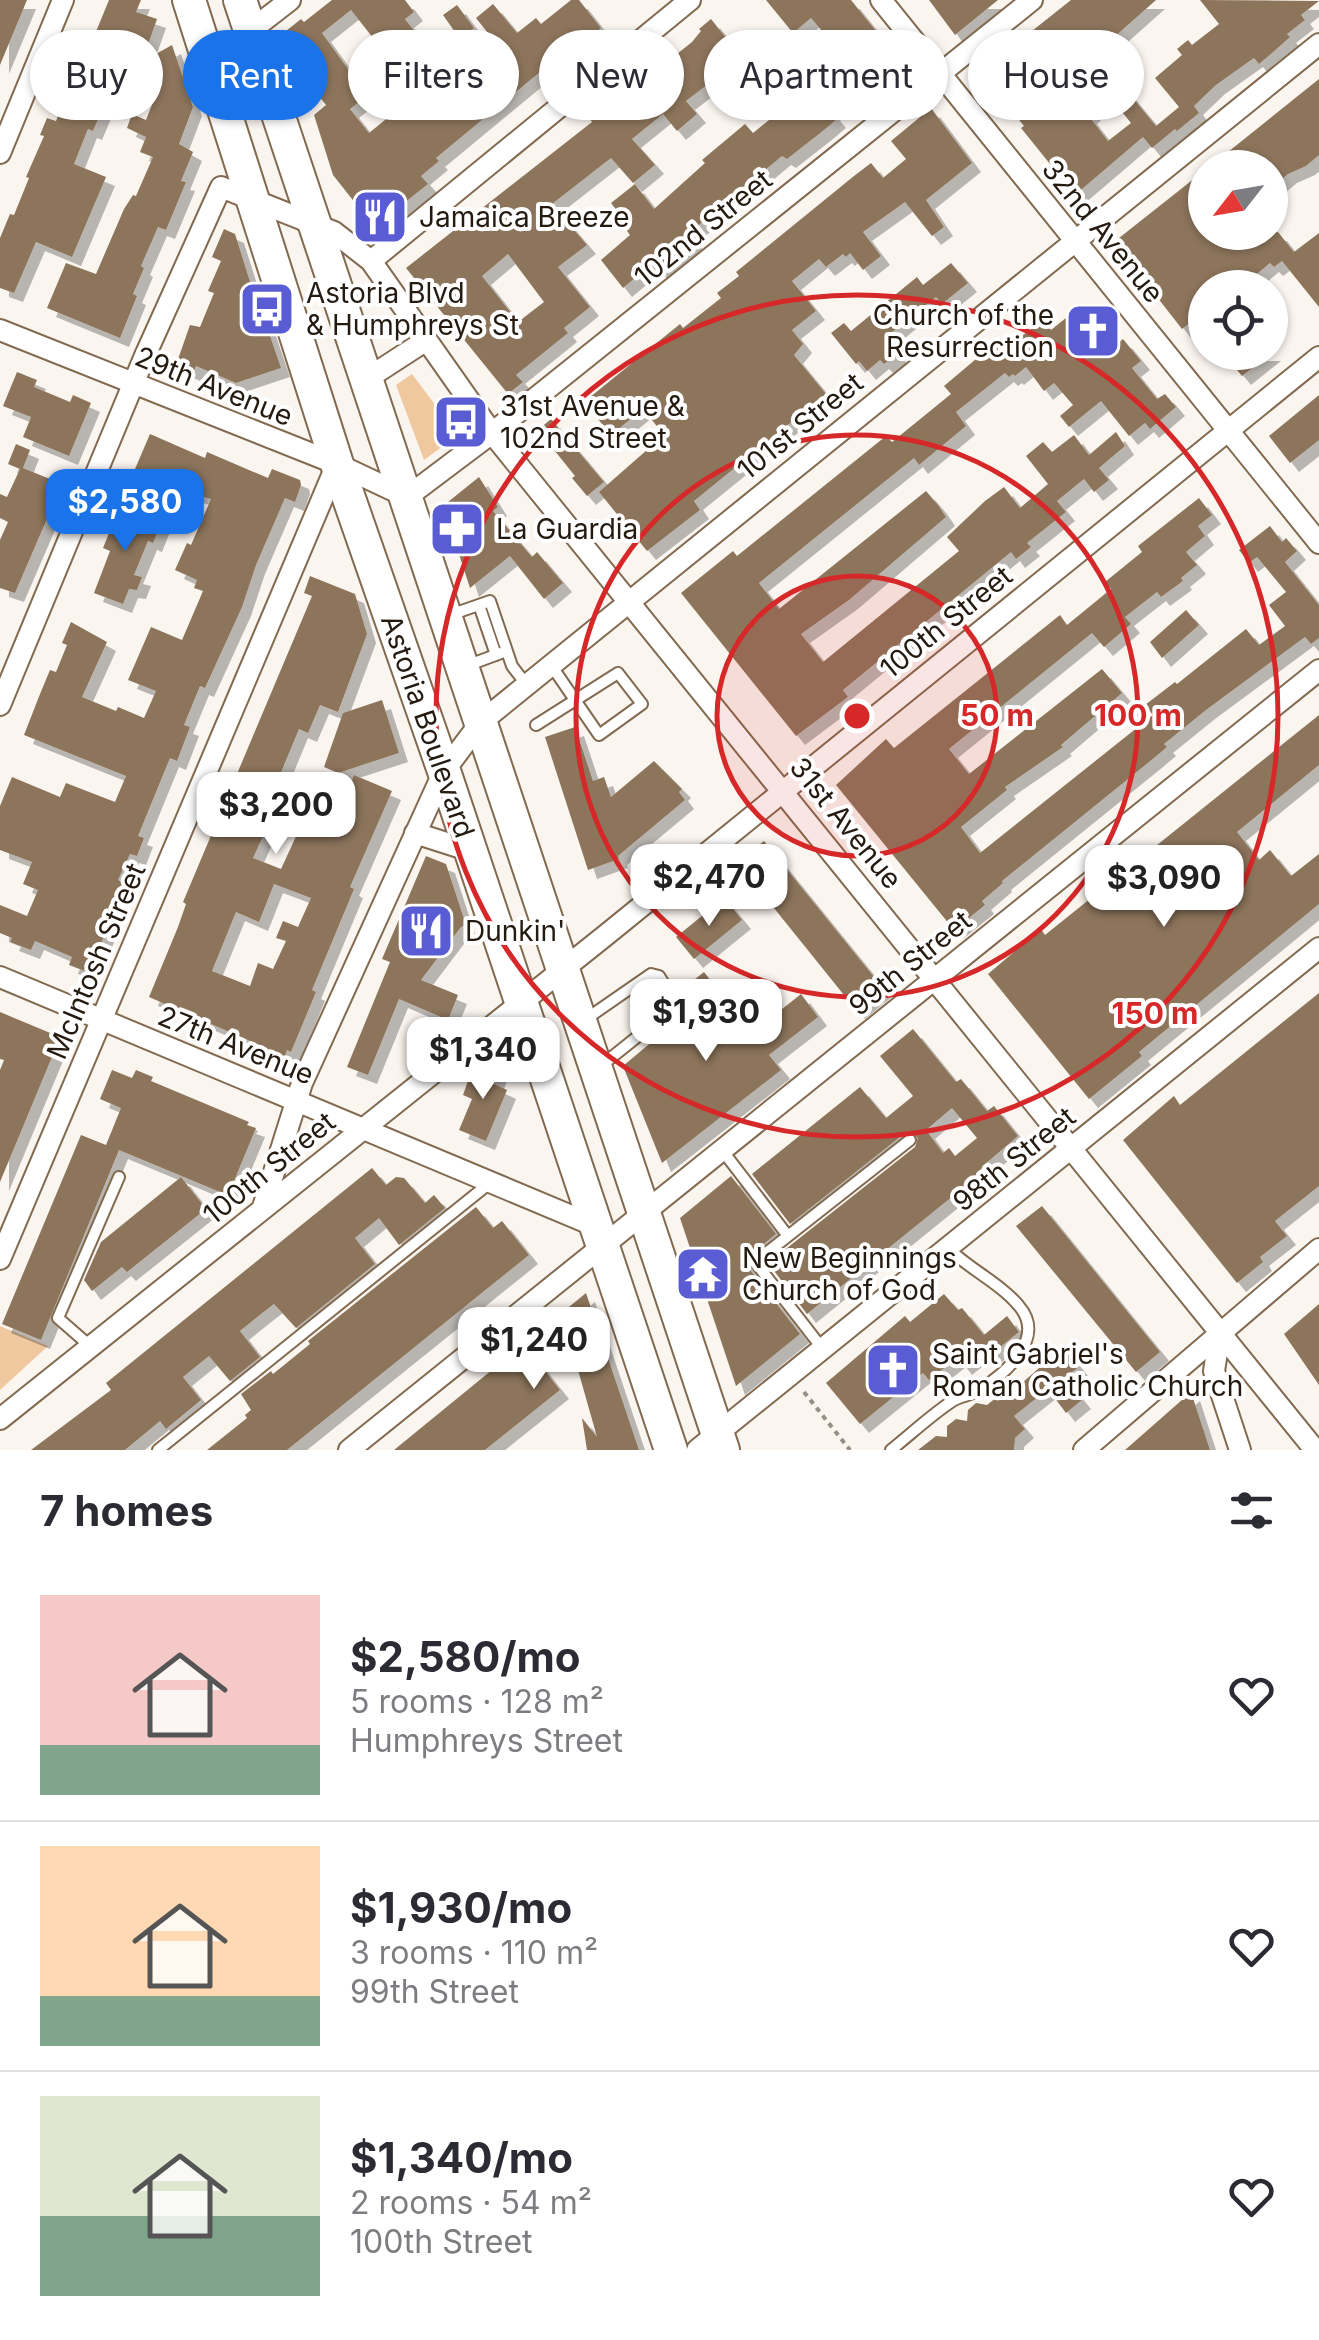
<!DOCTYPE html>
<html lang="en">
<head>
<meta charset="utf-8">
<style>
  body { margin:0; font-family:Inter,sans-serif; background:#f7f7f7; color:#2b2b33; height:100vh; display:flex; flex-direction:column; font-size:38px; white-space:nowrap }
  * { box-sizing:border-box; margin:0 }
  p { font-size:32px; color:#7c7c81 }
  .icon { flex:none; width:55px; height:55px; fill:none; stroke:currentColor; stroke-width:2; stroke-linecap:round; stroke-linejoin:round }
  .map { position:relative; height:1450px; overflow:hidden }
  .drawer { display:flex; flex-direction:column; background:#fff; flex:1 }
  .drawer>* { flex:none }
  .hud { position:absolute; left:30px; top:30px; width:1260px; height:90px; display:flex; gap:20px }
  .needle { width:65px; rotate:239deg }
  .controls { position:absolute; left:1188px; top:150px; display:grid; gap:20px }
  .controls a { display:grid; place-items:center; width:100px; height:100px; border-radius:50%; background:#fff; box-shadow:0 2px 8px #0004; font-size:50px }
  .price { position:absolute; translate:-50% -85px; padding:0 22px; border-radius:20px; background:#fff; color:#222; font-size:32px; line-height:65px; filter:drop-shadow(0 2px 5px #0008) }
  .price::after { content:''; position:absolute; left:50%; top:60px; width:30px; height:22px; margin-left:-15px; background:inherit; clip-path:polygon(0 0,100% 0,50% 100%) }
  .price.selected { background:#1a73e8; color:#fff }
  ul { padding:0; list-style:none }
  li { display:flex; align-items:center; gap:30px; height:250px; padding:0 40px }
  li+li { border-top:2px solid #e1e1e2 }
  li span { display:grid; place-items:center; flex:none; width:280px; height:200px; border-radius:0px; color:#555 }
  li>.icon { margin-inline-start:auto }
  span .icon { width:120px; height:120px; fill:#fffc; stroke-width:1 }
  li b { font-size:42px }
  h2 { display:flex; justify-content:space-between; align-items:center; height:120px; padding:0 40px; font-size:42px }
  .pill { padding:0 35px; border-radius:45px; background:#fff; box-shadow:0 2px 8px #0004; font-size:35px; line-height:90px }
  .pill.selected { background:#1a73e8; color:#fff }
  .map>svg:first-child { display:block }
  .green { fill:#f0c8a0 }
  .building { fill:#8d755b; fill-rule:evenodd; filter:url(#shadow) }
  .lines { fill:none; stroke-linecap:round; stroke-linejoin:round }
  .lane-casing { stroke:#826a50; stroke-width:14 }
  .street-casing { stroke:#826a50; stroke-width:24 }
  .primary-casing { stroke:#826a50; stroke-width:36 }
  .path { stroke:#968e87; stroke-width:4; stroke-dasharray:5 5; stroke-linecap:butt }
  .lane { stroke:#fff; stroke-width:10 }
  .street { stroke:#fff; stroke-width:20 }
  .primary { stroke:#fff; stroke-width:32 }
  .ring { fill:none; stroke:#d62828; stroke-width:5 }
  .labels { text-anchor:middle; stroke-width:8; stroke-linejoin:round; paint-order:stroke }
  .poi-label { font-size:28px; fill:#241a10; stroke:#fff; text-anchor:start }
  .street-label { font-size:28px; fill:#241a10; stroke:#fff }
  .centre { fill:#d62828; stroke:#fff; stroke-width:5 }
  .ring-label { font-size:30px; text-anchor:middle; font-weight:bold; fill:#d62828; stroke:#fff; stroke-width:8; stroke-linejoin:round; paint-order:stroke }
</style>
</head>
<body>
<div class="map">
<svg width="1319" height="1450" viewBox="0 0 1319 1450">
  <defs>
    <filter id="shadow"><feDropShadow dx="9" dy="9" stdDeviation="0" flood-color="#0004"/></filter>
  </defs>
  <rect width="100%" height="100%" fill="#fbf5f0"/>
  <!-- green -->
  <path class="green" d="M412,374L458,435L424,460L396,385Z
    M0,1326L48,1346L0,1390Z"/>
  <!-- building -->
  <path class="building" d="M0,0H27L0,65Z
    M109,0H141L136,12L157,19L145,53L139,36L113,100L107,98L93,131L88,129L74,164L106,177L72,257L36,242L14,293L0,288V238L10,214L14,215L29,178L26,177L44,136L40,135L47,118L56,121L67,94L70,95Z
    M332,0H405L414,12L405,19L428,49L439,40L466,75L499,47L476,18L493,4L517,33L536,18L541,24L571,0H579L601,28L580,45L584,49L559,70L552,62L436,158L439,161L421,176L428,184L379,223H371L333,175L314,115L326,105L308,82L313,78L298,60L305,55L286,31L301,19L304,22ZM351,10L384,52L353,76L322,33ZM385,75L407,102L369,133L350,109L359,102L361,93Z
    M766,0H851L909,72L867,105L856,91L831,112L837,119L824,130L787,159L782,156L688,234L695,242L659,271L653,263L623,288L601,260L630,235L627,231L630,228L611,203L635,184L654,209L705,163L702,160L745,124L753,133L785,107L793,115L824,88L806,66L833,44L811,18L793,33Z
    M929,0H998L955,35Z
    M1071,0H1156L1111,40L1107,35L1079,58L1064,45L1051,55L1032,31Z
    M1200,0L1319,1L1301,15L1305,20L1287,34L1290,37L1271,54L1259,64L1254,58L1216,85L1194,106L1199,113L1177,131L1175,129L1152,148L1143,137L1075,195L1021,128L1024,126L1003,100L1005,94L1037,70L1069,108L1123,66L1133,79L1123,86L1156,126L1179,107L1155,78L1182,55L1177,49L1188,40L1192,45L1219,24ZM1109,96L1131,123L1108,141L1088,115Z
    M457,5L474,28L460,39L443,15Z
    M711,19L742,58L686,101L697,114L677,131L663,114L632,139L655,165L633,183L611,158L552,204L587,245L558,267L590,307L564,328L568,333L516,375L523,382L508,394L406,268L592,122L590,119L607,106L602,100L654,56L662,66L692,42L701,31L699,29ZM508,254L544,302L518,322L482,276Z
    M172,45L193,107L179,144L193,152L181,181L186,182L166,230L158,227L141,266L144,268L133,294L137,296L120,338L47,308L66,263L96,274L124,209L133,195L136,196L153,157L140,152L146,137L127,128L132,114L146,120L158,89L147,59Z
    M1319,79V155L1306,166L1288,174L1270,189V168H1208Z
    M931,108L972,163L926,200L944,227L932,236L905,202L863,232L881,256L863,270L850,253L846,257L843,254L826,267L819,259L792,281L816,311L792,330L803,344L794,355L826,394L694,501L700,510L647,551L599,492L664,435L643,409L611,435L584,402L680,324L683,328L721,298L717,293L739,276L736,272L854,176L871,163L883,178L906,159L891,141Z
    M1205,170V232H1278L1294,252L1319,233V307L1282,261L1274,267L1270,263L1240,288H1205V311L1182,329L1114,242Z
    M224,229L235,234L252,288L258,291L256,295L281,368L236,383L196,366L193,373L176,365L190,325L200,327L214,293L208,291L221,261L212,257Z
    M951,263L968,283L942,304L936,297L891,333L894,337L888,342L898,354L884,364L880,360L867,371L859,361L856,364L831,333L844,323L851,331L917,277L923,285Z
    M1082,305L1115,346L1123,339L1141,361L1132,368L1157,399L1165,394L1176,407L1150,429L1145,423L1129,436L1101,401L1069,427L1060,416L1073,405L1054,383L1044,391L1026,367L1015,376L1013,374L1009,377L1005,373L956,412L966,426L919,465L914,458L759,583L779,609L926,491L938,505L946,517L849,600L801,634L823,662L959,551L947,537L985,501L1004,487L1020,508L1048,484L1026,456L1043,442L1052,452L1074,435L1089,455L1116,432L1125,446L1099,468L1109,480L1094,492L1084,479L1057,501L1066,512L1027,543L1031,547L1016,559L1011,552L843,690L848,697L796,736L681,593L733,551L737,556L886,436L892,442L951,394L944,386L995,343L1002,351L1043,320L1051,330Z
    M1222,352H1272L1242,376Z
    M17,372L37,380L34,387L70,402L73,395L91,403L69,456L23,437L31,417L3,406Z
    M1319,395V440L1290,463L1269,436Z
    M551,419L604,482L587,496L572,478L575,476L538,430Z
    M150,434L205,458L207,452L268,478L272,469L300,480L301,485L295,502L285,498L256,565L242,607L205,688L200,686L184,725L190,727L177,761L170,758L138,836L144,838L137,856L130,854L118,880L124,883L90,973L69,965L72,957L35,941L31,950L10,942L12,938L0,933V905L27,916L38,890L23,884L32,862L0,850V806L12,777L60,797L66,783L115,802L126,776L24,735L40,694L50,670L56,672L67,645L62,643L71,622L107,642L82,697L116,711L118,707L144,718L156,691L128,680L151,627L182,640L203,591L194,588L197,580L175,570L187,543L191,545L211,499L183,491L181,496L132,476Z
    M16,444L30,450L23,468L62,484L15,593L0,588V540L8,522L0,518V494L7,497L20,469L8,464Z
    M479,477L498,507L493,511L532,557L537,552L563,583L544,599L510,556L470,588L455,542L457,540L443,506Z
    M1199,498L1212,515L1198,526L1205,536L1186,552L1197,565L1181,578L1183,581L1161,597L1157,592L1125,617L1131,624L1104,647L1092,633L949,749L969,774L1102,669L1122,693L1061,745L1063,747L1005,787L1007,790L961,827L980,853L1153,715L1145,705L1175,682L1177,684L1246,629L1259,645L1285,626L1269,605L1286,592L1257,557L1249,563L1239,550L1270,526L1282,542L1286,538L1297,551L1285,562L1319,605V638L1311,644L1305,637L1206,710L1164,744L1167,747L1154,758L1002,881L1003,883L982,901L985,905L954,930L836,785L886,739L894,748L1060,615L1067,625L1111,589L1105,582L1142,552L1138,546Z
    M120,506L161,523L153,543L148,541L134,575L142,577L137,590L129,589L123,604L94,593L110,551L103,548Z
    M310,576L355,594L367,634L338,712L320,705L308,733L299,729L277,782L285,788L253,858L281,869L315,795L342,806L354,775L392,791L350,887L354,889L312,990L316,992L291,1052L287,1050L285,1056L149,997L178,927L186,904L183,902L312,596L304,593ZM274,884L311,898L298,927L283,921L276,938L286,941L273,969L258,963L250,986L212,971L236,912L259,922Z
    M1186,610L1199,625L1162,658L1150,642Z
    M382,700L399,753L338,773L324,767L343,713Z
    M1319,715V765L1237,832L1259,860L1270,850L1291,876L1319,854V904L1139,1052L1142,1056L1089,1099L988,974L1041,929L1045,935Z
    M575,727L593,781L604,777L611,797L654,761L682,789L679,792L685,800L618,856L619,859L588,870L545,737Z
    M764,841L883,988L856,1010L737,862Z
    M426,856L446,864L466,925L461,927L421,980L458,995L448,1020L399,999L368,1075L347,1067L390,962L382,959Z
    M724,898L742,920L694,959L676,937Z
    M704,972L752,1033L801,994L818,1017L769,1055L781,1070L662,1163L623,1066L685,1014L686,1003L680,991Z
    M1319,993V1186L1275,1221L1287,1236L1260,1257L1263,1262L1237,1283L1123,1140L1174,1096L1180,1105Z
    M0,1012L55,1035L54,1038L59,1040L0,1182V1070L4,1060L0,1059Z
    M913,1029L956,1082L961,1079L987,1111L994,1106L1018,1136L984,1165L974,1179L807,1314L768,1263L915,1147L918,1138L912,1132L905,1133L790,1224L752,1174L860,1087L886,1118L913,1096L880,1056ZM952,1108L977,1138L955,1156L949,1148L943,1153L926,1130Z
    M490,1061L498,1071L494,1084L507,1090L486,1141L459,1130L472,1099L463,1095L469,1078Z
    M112,1070L132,1078L136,1070L153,1077L151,1081L249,1122L247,1125L256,1128L234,1181L238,1182L232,1197L119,1150L41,1340L2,1324L81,1135L106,1145L121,1108L100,1099Z
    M372,1168L386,1185L396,1177L404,1178L425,1203L434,1195L445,1208L399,1245L379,1218L355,1238L375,1264L296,1328L274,1304L261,1314L240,1331L260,1357L230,1381L209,1356L183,1377L201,1400L166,1429L160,1421L125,1450H31L111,1390L106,1383Z
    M731,1176L776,1234L753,1253L751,1271L800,1334L736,1386L680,1218Z
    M181,1177L206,1209L127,1272L122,1267L92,1291L84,1280L101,1242Z
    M1042,1206L1160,1352L1136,1372L1016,1226Z
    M476,1207L493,1228L502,1221L529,1255L287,1450H207L247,1418L245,1415L251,1410L241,1394L271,1371L273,1374L310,1344L308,1341Z
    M586,1293L639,1450H587L582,1418L597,1437L576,1363L560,1344L537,1361L560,1390L485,1450H394Z
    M944,1294L958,1310L962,1308L984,1335L1007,1316L1019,1332L989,1356L983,1350L963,1366L957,1358L929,1380L923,1373L860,1424L826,1383L905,1316L910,1322Z
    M1319,1304V1385L1284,1334Z
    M1063,1347L1079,1367L1064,1378L1082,1400L1066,1413L1048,1389L1014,1416L1025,1429L1015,1438L1014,1450H918L936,1436L947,1437V1426L956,1419L967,1421L968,1410L976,1403L987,1405L1002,1393L1005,1398Z
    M1191,1392L1210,1450H1125Z"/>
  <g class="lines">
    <!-- lane casing -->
    <g class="lane-casing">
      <path id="lane" d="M479,605L496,655
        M450,615L490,601L512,666L526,684
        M466,666L501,653
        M536,725L618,673L642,704L599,735L551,665
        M586,1019L651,974L659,976L677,1005L602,1065
        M722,1150L788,1236L910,1140
        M788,1236L760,1258L759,1267L822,1348
        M90,1346L58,1318L119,1177
        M158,1450L491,1182
        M891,1450C911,1434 930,1416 951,1402C959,1396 970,1396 979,1390C1005,1374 1047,1338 1019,1306C1000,1283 969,1269 948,1248"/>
    </g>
    <!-- street casing -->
    <g class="street-casing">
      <path id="street" d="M881,0L1319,543
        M250,31L290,0
        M0,153L63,0
        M371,261L690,0
        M0,330L337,464L407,497L492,433L1032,0
        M368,378L425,341
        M0,705L144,358L221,187L334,232L371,261L492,433L1315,1450
        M415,833L471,851
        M0,977L600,1228
        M263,1207L302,1083L444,771L481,722L1319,44
        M0,1259L337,464
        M1220,1333L1214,1371L1240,1450
        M0,1419L606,935L1319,357
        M349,1450L1319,670
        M697,1450L1319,948
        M1084,1450L1319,1249"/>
    </g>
    <!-- primary casing -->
    <g class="primary-casing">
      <path id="primary" d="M189,0L337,464L444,771L671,1450
        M240,0L723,1450"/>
    </g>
    <!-- path -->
    <path class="path" d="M804,1392L850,1450"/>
    <!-- lane -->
    <use href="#lane" class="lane"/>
    <!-- street -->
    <use href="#street" class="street"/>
    <!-- primary -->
    <use href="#primary" class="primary"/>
  </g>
  <!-- distance rings -->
  <circle cx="857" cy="716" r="140" fill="#d62828" fill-opacity=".12"/>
  <g class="ring">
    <circle cx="857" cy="716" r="140"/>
    <circle cx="857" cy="716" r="281"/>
    <circle cx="857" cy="716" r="421"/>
  </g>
  <!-- icons -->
  <defs>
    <g id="restaurant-square" transform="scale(2.875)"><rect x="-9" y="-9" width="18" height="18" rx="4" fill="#5a5cd4" stroke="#fff"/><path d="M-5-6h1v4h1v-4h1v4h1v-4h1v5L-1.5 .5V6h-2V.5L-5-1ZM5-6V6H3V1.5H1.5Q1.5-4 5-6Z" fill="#fff"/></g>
    <g id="bus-square" transform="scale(2.875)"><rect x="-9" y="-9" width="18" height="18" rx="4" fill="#5a5cd4" stroke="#fff"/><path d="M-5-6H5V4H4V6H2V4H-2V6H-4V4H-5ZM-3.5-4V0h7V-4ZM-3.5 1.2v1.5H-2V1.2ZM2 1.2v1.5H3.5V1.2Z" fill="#fff"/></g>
    <g id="church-square" transform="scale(2.875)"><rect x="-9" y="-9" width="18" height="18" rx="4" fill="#5a5cd4" stroke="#fff"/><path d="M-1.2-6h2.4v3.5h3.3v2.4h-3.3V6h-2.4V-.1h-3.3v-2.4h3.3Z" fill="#fff"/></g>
    <g id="pharmacy-square" transform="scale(2.875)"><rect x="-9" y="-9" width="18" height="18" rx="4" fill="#5a5cd4" stroke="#fff"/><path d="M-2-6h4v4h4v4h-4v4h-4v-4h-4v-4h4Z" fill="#fff"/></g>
    <g id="temple-square" transform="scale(2.875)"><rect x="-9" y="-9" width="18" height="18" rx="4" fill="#5a5cd4" stroke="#fff"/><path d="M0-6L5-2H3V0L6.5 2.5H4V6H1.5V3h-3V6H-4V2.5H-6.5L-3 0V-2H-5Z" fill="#fff"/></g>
  </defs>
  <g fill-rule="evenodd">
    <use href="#restaurant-square" x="380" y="217"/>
    <use href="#bus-square" x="267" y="309"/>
    <use href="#church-square" x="1093" y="331"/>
    <use href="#bus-square" x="461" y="422"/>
    <use href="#pharmacy-square" x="457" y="529"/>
    <use href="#restaurant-square" x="426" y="931"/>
    <use href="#temple-square" x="703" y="1274"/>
    <use href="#church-square" x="893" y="1370"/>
  </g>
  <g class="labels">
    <!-- poi labels -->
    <g class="poi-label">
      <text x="419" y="227">Jamaica Breeze</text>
      <text x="306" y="303">Astoria Blvd<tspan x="306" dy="32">&amp; Humphreys St</tspan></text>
      <text x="1054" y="325" text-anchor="end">Church of the<tspan x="1054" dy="32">Resurrection</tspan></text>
      <text x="500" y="416">31st Avenue &amp;<tspan x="500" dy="32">102nd Street</tspan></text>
      <text x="496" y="539">La Guardia</text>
      <text x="465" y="941">Dunkin'</text>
      <text x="742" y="1268">New Beginnings<tspan x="742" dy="32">Church of God</tspan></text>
      <text x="932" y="1364">Saint Gabriel's<tspan x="932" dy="32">Roman Catholic Church</tspan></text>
    </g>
    <!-- street labels -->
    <g class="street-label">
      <text transform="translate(703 228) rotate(-39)" y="10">102nd Street</text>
      <text transform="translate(1103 231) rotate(51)" y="10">32nd Avenue</text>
      <text transform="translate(214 386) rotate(22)" y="10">29th Avenue</text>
      <text transform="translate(800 426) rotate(-39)" y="10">101st Street</text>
      <text transform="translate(946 622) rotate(-39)" y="10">100th Street</text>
      <text transform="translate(428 726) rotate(71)" y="10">Astoria Boulevard</text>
      <text transform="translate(846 823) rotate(51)" y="10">31st Avenue</text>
      <text transform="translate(96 961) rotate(-67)" y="10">McIntosh Street</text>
      <text transform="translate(910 963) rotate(-39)" y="10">99th Street</text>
      <text transform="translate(236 1045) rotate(22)" y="10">27th Avenue</text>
      <text transform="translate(1014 1159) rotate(-39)" y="10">98th Street</text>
      <text transform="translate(269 1168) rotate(-39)" y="10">100th Street</text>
    </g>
  </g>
  <circle cx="857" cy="716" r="15" class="centre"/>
  <g class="ring-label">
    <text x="997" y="726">50 m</text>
    <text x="1138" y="726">100 m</text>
    <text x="1155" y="1024">150 m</text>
  </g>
</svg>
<div class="controls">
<a><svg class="needle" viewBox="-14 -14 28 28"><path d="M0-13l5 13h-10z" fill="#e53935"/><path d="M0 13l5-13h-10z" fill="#7c7c81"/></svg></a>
<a><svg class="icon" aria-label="locate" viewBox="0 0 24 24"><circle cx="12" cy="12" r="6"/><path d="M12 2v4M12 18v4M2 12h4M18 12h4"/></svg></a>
</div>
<b class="price selected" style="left:125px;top:554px">$2,580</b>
<b class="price" style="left:276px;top:857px">$3,200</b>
<b class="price" style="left:709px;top:929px">$2,470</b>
<b class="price" style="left:1164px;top:930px">$3,090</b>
<b class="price" style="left:706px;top:1064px">$1,930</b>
<b class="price" style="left:483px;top:1102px">$1,340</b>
<b class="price" style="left:534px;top:1392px">$1,240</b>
<div class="hud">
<a class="pill">Buy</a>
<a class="pill selected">Rent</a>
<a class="pill">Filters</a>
<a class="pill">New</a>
<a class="pill">Apartment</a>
<a class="pill">House</a>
</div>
</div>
<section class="drawer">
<h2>7 homes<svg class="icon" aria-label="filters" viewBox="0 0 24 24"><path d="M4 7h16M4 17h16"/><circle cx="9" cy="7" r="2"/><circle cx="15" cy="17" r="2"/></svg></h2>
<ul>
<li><span style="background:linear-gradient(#f6c9c9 75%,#7fa58c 0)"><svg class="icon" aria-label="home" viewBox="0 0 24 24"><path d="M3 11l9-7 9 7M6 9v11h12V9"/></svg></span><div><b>$2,580/mo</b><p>5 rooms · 128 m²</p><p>Humphreys Street</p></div><svg class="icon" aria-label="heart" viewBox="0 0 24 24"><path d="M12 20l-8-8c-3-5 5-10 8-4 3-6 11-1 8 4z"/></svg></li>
<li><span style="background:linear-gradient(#ffd9b3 75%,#7fa58c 0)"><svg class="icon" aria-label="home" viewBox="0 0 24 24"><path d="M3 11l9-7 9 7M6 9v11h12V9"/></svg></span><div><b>$1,930/mo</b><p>3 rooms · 110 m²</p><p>99th Street</p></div><svg class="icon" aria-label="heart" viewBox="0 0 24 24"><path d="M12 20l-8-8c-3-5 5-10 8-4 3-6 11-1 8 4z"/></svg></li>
<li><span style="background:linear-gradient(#dfe7d0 60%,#7fa58c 0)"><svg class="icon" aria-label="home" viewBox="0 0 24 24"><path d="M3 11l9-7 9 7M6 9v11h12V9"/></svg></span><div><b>$1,340/mo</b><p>2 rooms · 54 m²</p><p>100th Street</p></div><svg class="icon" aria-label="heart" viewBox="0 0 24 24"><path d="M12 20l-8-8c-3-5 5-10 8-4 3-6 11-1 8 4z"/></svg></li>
</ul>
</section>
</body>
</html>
